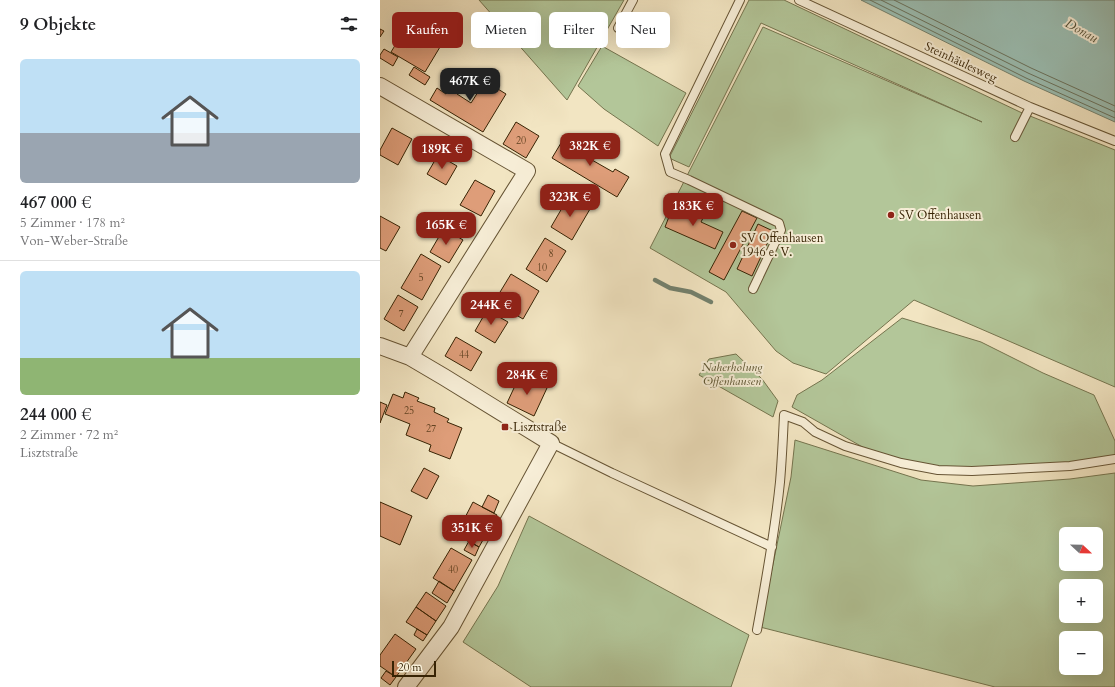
<!DOCTYPE html>
<html lang="de">
<head>
<meta charset="utf-8">
<style>
  body { margin:0; font-family:Cardo,serif; background:#f2f2f2; color:#202124; height:100vh; display:flex; flex-direction:column; font-size:15px; white-space:nowrap }
  * { box-sizing:border-box; margin:0 }
  p { font-size:13px; color:#757577 }
  .icon { flex:none; width:22px; height:22px; fill:none; stroke:currentColor; stroke-width:2; stroke-linecap:round; stroke-linejoin:round }
  .map { position:relative; flex:1; overflow:hidden }
  .sheet { display:flex; flex-direction:column; background:#fff; width:380px }
  .sheet>* { flex:none }
  .banner { position:absolute; left:12px; top:12px; width:380px; height:36px; display:flex; gap:8px }
  .needle { width:26px; rotate:112deg }
  .fabs { position:absolute; left:679px; top:527px; display:grid; gap:8px }
  .fabs a { display:grid; place-items:center; width:44px; height:44px; border-radius:6px; background:#fff; box-shadow:0 4px 16px #0002; font-size:20px }
  .scale { position:absolute; left:12px; bottom:10px; width:44px; box-sizing:border-box; padding-left:4px; border:2px solid #372304; border-top:0; font-size:11px; line-height:14px; white-space:nowrap; color:#372304; -webkit-text-stroke:3px #f7eed7; paint-order:stroke }
  .price { position:absolute; translate:-50% -34px; padding:0 9px; border-radius:8px; background:#8f2418; color:#fff; font-size:13px; line-height:26px; filter:drop-shadow(0 1px 2px #0008) }
  .price::after { content:''; position:absolute; left:50%; top:24px; width:12px; height:9px; margin-left:-6px; background:inherit; clip-path:polygon(0 0,100% 0,50% 100%) }
  .price.on { background:#222; color:#fff }
  ul { padding:0; list-style:none }
  li { display:grid; align-content:center; gap:8px; height:212px; padding:0 20px }
  li+li { border-top:1px solid #e0e0e0 }
  li span { display:grid; place-items:center; height:124px; border-radius:6px; color:#555 }
  li>.icon { margin-inline-start:auto }
  span .icon { width:72px; height:72px; fill:#fffc; stroke-width:1 }
  li b { font-size:17px }
  h2 { display:flex; justify-content:space-between; align-items:center; height:48px; padding:0 20px; font-size:17px }
  .tag { padding:0 14px; border-radius:6px; background:#fff; box-shadow:0 4px 16px #0002; font-size:14px; line-height:36px }
  .tag.on { background:#8f2418; color:#fff }
  main { display:flex; flex:1; min-height:0 }
  .map>svg:first-child { display:block }
  .green { fill:#b3c699; stroke:#75744e; fill-rule:evenodd }
  .water { fill:#9bbfb4; stroke:#73816e }
  .lines { fill:none; stroke-linecap:round; stroke-linejoin:round }
  .shore { stroke:#69715c; stroke-width:1 }
  .stream { stroke:#73816e; stroke-width:4.5 }
  .building { fill:#de9d79; stroke:#372304 }
  .service-casing { stroke:#665434; stroke-width:10 }
  .minor-casing { stroke:#665434; stroke-width:18 }
  .service { stroke:#f7eed7; stroke-width:8 }
  .minor { stroke:#f7eed7; stroke-width:16 }
  .poi-dot { fill:#8f2418; stroke:#f7eed7; stroke-width:1.5 }
  .labels { text-anchor:middle; stroke-width:4; stroke-linejoin:round; paint-order:stroke }
  .number-label { font-size:10px; fill:#614221 }
  .street-label { font-size:12px; fill:#372304; stroke:#f7eed7 }
  .poi-label { font-size:12px; fill:#372304; stroke:#f7eed7; text-anchor:start }
  .park-label { font-size:12px; font-style:italic; fill:#5c5431; stroke:#f7eed7 }
  .water-label { font-size:13px; font-style:italic; fill:#555239; stroke:#f7eed7 }
</style>
</head>
<body>
<main>
<section class="sheet">
<h2>9 Objekte<svg class="icon" aria-label="filters" viewBox="0 0 24 24"><path d="M4 7h16M4 17h16"/><circle cx="9" cy="7" r="2"/><circle cx="15" cy="17" r="2"/></svg></h2>
<ul>
<li><span style="background:linear-gradient(#bfe0f5 60%,#9aa5b1 0)"><svg class="icon" aria-label="home" viewBox="0 0 24 24"><path d="M3 11l9-7 9 7M6 9v11h12V9"/></svg></span><div><b>467 000 €</b><p>5 Zimmer · 178 m²</p><p>Von-Weber-Straße</p></div></li>
<li><span style="background:linear-gradient(#bfe0f5 70%,#8fb573 0)"><svg class="icon" aria-label="home" viewBox="0 0 24 24"><path d="M3 11l9-7 9 7M6 9v11h12V9"/></svg></span><div><b>244 000 €</b><p>2 Zimmer · 72 m²</p><p>Lisztstraße</p></div></li>
</ul>
</section>
<div class="map">
<svg width="735" height="687" viewBox="0 0 735 687">
  <rect width="100%" height="100%" fill="#f2e5c2"/>
  <filter id="stains"><feTurbulence type="fractalNoise" baseFrequency=".005" numOctaves="4"/><feColorMatrix values="0 0 0 0 .2 0 0 0 0 .09 0 0 0 0 .02 0 0 0 .5 -.17"/></filter>
  <radialGradient id="worn" r=".72"><stop offset=".6" stop-color="#630" stop-opacity="0"/><stop offset="1" stop-color="#630" stop-opacity=".3"/></radialGradient>
  <!-- green -->
  <path class="green" d="M99,0H244L187,100Z
    M369,0H404L640,112L735,150V387L534,300L446,374L413,363L396,351L346,292L270,248L383,27L602,122L381,23L309,167L289,158Z
    M222,46L306,93L278,146L224,109L198,86Z
    M522,318L601,342L663,373L714,395L735,441V456L691,463L596,469L546,466L486,449L412,407L417,395L442,380Z
    M356,354L382,379L398,401L393,417L319,375L329,359Z
    M415,440L541,480L593,486L690,479L735,473V687H615L380,627L411,477ZM686,534H716V564H686ZM686,586H716V616H686ZM686,638H716V668H686Z
    M149,516L369,635L351,687H151L83,642L118,586Z"/>
  <!-- water -->
  <path class="water" d="M481,0H735V122L644,81Z"/>
  <g class="lines">
    <!-- shore -->
    <path class="shore" d="M490,0L646,78L735,118
      M501,0L648,73L735,112
      M514,0L651,68L735,106"/>
    <!-- stream -->
    <path class="stream" d="M275,280L290,288L311,292L331,302"/>
  </g>
  <!-- building -->
  <path class="building" d="M0,29L4,31L0,37Z
    M24,31L40,41L45,32L63,42L45,72L11,52Z
    M4,49L18,57L13,66L0,58V55Z
    M34,67L50,77L45,85L29,75Z
    M81,69L89,73L77,94L91,103L105,81L126,94L103,132L50,100L57,88L66,94Z
    M136,122L159,136L146,158L123,144Z
    M12,128L32,139L18,165L0,155V150Z
    M184,138L205,150L207,148L216,154L212,160L233,172L235,169L249,177L237,197L172,158Z
    M58,155L77,166L66,185L47,174Z
    M95,180L115,191L101,216L80,205Z
    M189,196L210,209L192,240L171,227Z
    M303,207L324,216L321,222L343,232L335,249L285,227L292,209L300,213Z
    M362,211L377,218L344,280L329,272Z
    M0,216L20,227L6,251L0,248Z
    M378,224L393,231L372,276L357,269Z
    M64,228L83,240L69,263L50,252Z
    M165,238L186,251L167,282L146,269Z
    M41,254L61,266L42,300L21,288Z
    M131,274L159,291L143,319L114,302Z
    M18,295L38,307L24,331L4,319Z
    M107,310L128,322L115,343L95,331Z
    M76,337L102,352L91,371L65,356Z
    M140,375L167,388L154,416L127,403Z
    M25,392L39,398L37,401L55,408L54,412L69,419L67,422L82,428L70,459L49,451L51,445L26,435L30,424L5,414L13,394L23,398Z
    M0,402L7,405L0,423Z
    M44,468L59,476L47,499L31,491Z
    M108,495L119,501L114,513L102,507Z
    M0,502L32,516L20,545L0,536Z
    M93,502L117,515L99,547L76,535Z
    M89,541L99,547L95,556L84,550Z
    M71,548L92,560L74,591L53,578Z
    M59,581L74,591L67,603L52,593Z
    M46,592L66,606L56,621L36,607Z
    M36,607L56,621L47,635L26,622Z
    M37,629L47,635L43,641L34,635Z
    M15,634L36,649L16,677L0,666V655Z
    M6,671L16,677L10,685L1,678Z"/>
  <g class="lines">
    <!-- service casing -->
    <g class="service-casing">
      <path id="service" d="M360,0L285,154L290,172L309,180L399,223L401,230L373,289
        M419,0L650,107L735,141
        M238,28L253,0
        M635,137L650,107
        M171,443L232,473L392,547
        M377,630C386,581 395,532 400,482C402,459 403,437 404,415L423,422L435,432L465,446L521,463L558,470L592,471L690,466L735,459"/>
    </g>
    <!-- minor casing -->
    <g class="minor-casing">
      <path id="minor" d="M0,86L147,171L30,357
        M0,346L30,357L64,377L171,443L71,627L26,687"/>
    </g>
    <!-- service -->
    <use href="#service" class="service"/>
    <!-- minor -->
    <use href="#minor" class="minor"/>
  </g>
  <!-- markers -->
  <g class="poi-dot">
    <circle cx="511" cy="215" r="4"/>
    <circle cx="353" cy="245" r="4"/>
    <rect x="121" y="423" width="8" height="8" rx="2"/>
  </g>
  <g class="labels">
    <!-- number labels -->
    <g class="number-label">
      <text x="141" y="144">20</text>
      <text x="171" y="257">8</text>
      <text x="162" y="271">10</text>
      <text x="41" y="281">5</text>
      <text x="21" y="317">7</text>
      <text x="84" y="358">44</text>
      <text x="29" y="414">25</text>
      <text x="51" y="432">27</text>
      <text x="73" y="573">40</text>
    </g>
    <!-- street labels -->
    <g class="street-label">
      <text transform="translate(581 62) rotate(25)" y="4">Steinhäulesweg</text>
    </g>
    <!-- poi labels -->
    <g class="poi-label">
      <text x="519" y="219">SV Offenhausen</text>
      <text x="361" y="242">SV Offenhausen<tspan x="361" dy="14">1946 e. V.</tspan></text>
      <text x="133" y="431">Lisztstraße</text>
    </g>
    <!-- park labels -->
    <g class="park-label">
      <text x="352" y="371">Naherholung<tspan x="352" dy="14">Offenhausen</tspan></text>
    </g>
    <!-- water labels -->
    <g class="water-label">
      <text transform="translate(702 30) rotate(29)" y="5">Donau</text>
    </g>
  </g>
  <rect width="100%" height="100%" filter="url(#stains)"/>
  <rect width="100%" height="100%" fill="url(#worn)"/>
</svg>
<div class="fabs">
<a><svg class="needle" viewBox="-14 -14 28 28"><path d="M0-13l5 13h-10z" fill="#e53935"/><path d="M0 13l5-13h-10z" fill="#757577"/></svg></a>
<a>+</a>
<a>−</a>
</div>
<div class="scale">20 m</div>
<b class="price on" style="left:90px;top:102px">467K €</b>
<b class="price" style="left:210px;top:167px">382K €</b>
<b class="price" style="left:62px;top:170px">189K €</b>
<b class="price" style="left:190px;top:218px">323K €</b>
<b class="price" style="left:313px;top:227px">183K €</b>
<b class="price" style="left:66px;top:246px">165K €</b>
<b class="price" style="left:111px;top:326px">244K €</b>
<b class="price" style="left:147px;top:396px">284K €</b>
<b class="price" style="left:92px;top:549px">351K €</b>
<div class="banner">
<a class="tag on">Kaufen</a>
<a class="tag">Mieten</a>
<a class="tag">Filter</a>
<a class="tag">Neu</a>
</div>
</div>
</main>
</body>
</html>
